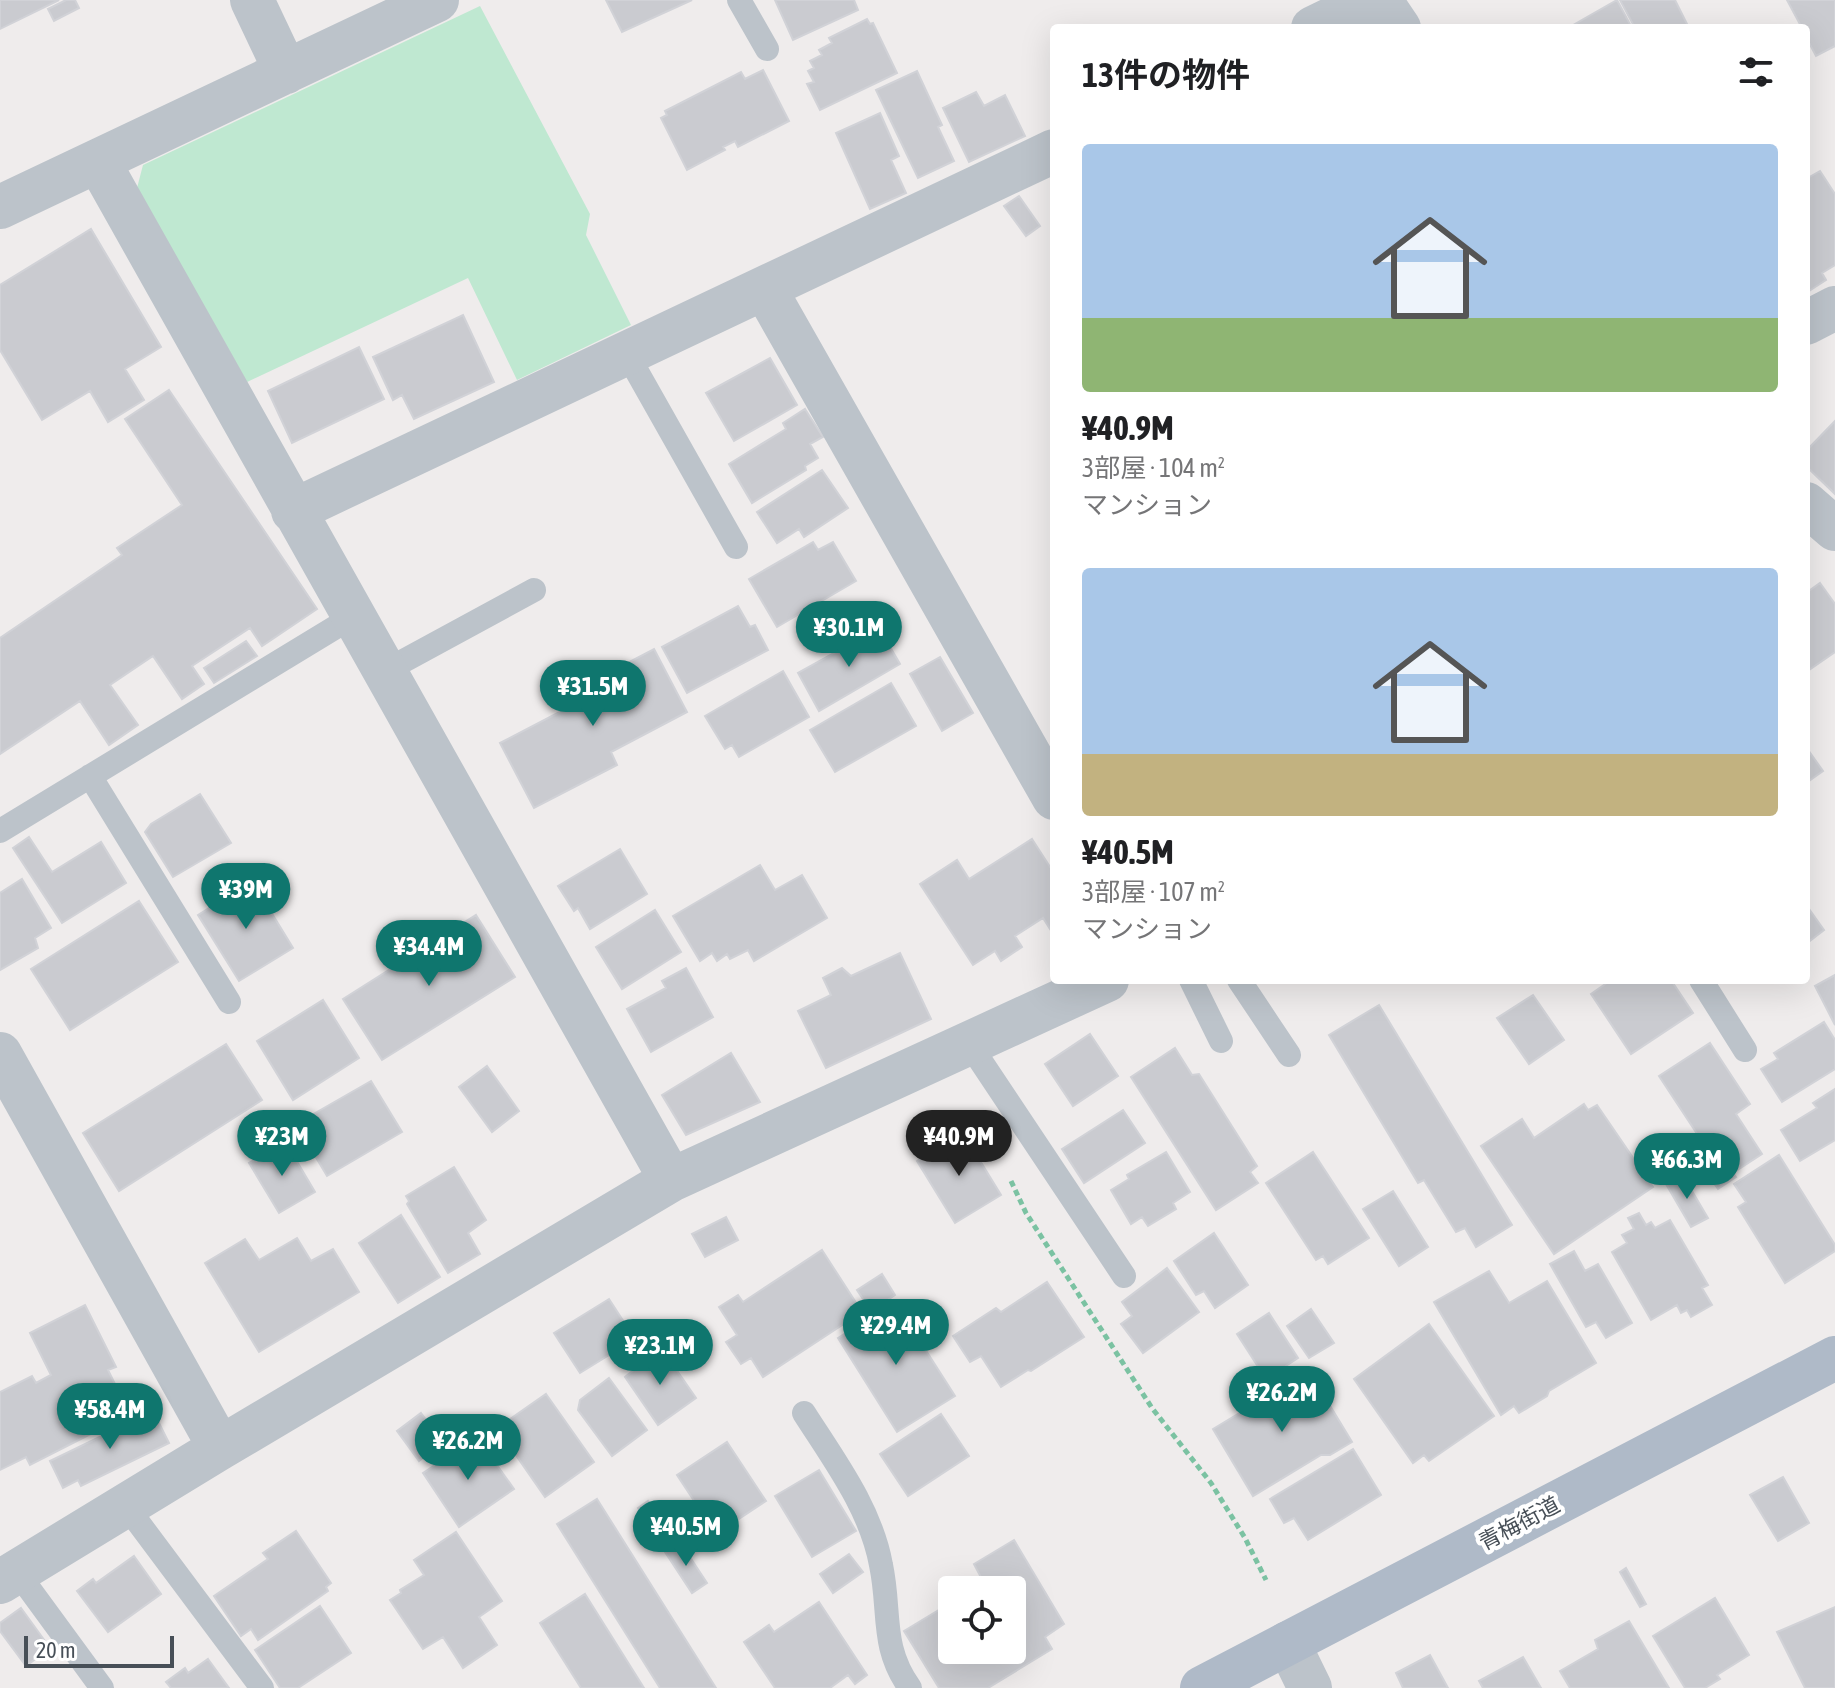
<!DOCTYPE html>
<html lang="ja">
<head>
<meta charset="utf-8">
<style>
  body { margin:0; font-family:"Asap Condensed","Noto Sans JP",sans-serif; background:#f6f6f6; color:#202124; height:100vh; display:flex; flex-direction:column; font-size:30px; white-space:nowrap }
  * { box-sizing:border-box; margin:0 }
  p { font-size:26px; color:#757577 }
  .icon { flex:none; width:44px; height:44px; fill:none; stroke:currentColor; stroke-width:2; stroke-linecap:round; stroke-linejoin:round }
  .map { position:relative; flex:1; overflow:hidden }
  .details { position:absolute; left:1050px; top:24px; width:760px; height:960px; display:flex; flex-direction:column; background:#fff; border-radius:8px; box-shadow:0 8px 32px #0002 }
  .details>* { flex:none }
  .tools { position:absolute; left:938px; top:1576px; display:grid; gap:16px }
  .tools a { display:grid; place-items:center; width:88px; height:88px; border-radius:8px; background:#fff; box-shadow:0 8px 32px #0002; font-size:40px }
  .scale { position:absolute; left:24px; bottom:20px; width:150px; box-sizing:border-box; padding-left:8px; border:4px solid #474f57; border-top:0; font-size:22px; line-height:28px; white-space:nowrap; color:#474f57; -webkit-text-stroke:6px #fff; paint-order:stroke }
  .price { position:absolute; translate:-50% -68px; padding:0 18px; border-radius:28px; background:#0f766e; color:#fff; font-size:26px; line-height:52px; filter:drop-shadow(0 2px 4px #0008) }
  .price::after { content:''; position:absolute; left:50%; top:48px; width:24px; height:18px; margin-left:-12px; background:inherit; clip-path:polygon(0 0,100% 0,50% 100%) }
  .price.active { background:#222; color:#fff }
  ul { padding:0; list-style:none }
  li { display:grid; align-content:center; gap:16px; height:424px; padding:0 32px }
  li span { display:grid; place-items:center; height:248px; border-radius:8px; color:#555 }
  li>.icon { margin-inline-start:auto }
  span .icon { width:144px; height:144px; fill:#fffc; stroke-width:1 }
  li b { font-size:34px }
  h2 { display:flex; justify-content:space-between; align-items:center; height:96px; padding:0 32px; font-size:34px }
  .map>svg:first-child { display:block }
  .green { fill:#bfe8d1 }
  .building { fill:#cacbd0; stroke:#d1d2d7; stroke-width:2 }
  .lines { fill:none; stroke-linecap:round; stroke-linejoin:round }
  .path { stroke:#7bc2a2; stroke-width:5; stroke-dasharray:6 4; stroke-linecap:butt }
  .service { stroke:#bcc3ca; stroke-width:24 }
  .minor { stroke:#bcc3ca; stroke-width:44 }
  .primary { stroke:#afbac8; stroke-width:44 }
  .labels { text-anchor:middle; stroke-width:8; stroke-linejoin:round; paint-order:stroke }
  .street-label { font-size:22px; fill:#474f57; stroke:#fff }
</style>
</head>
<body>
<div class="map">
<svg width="1835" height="1688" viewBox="0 0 1835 1688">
  <rect width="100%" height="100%" fill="#efecec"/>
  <!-- green -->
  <path class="green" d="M480,6L590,214L586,235L631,325L517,380L468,278L247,382L137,188L143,165Z"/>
  <!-- building -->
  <path class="building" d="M0,0H59L0,29Z
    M66,0H75L79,8L54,21L48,9Z
    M606,0H692L622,32Z
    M775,0H854L858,10L793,40Z
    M1617,0L1632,28H1568Z
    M1620,0H1675L1689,28H1635Z
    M1787,0H1835V46L1816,56L1806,37V28H1802Z
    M867,19L870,24L873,23L897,73L820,110L807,84L814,82L808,71L814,68L810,61L822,55L819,50L832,43L829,38Z
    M763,70L789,121L738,147L735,141L723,147L725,150L687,170L661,118L667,115L665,111L741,72L745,79Z
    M917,71L942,125L938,127L954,161L918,178L876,90Z
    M976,92L984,106L1005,95L1025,136L969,162L943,108Z
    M880,113L899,156L891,160L906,193L870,209L836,133Z
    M1820,171L1835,194V265L1822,273L1826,280L1806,293V179Z
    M1019,196L1040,226L1026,236L1004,206Z
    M91,229L161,347L125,369L144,400L108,422L90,391L42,420L0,350V285Z
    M463,315L494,382L414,419L402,395L393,400L373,357Z
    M359,347L384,399L292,443L268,391Z
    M770,358L797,405L734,441L706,393Z
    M169,390L317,609L262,646L250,628L192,666L204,684L182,699L153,656L110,685L138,725L109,745L80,701L0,754V638L122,555L117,548L182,505L125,419Z
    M805,409L823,437L810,444L818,458L805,466L806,470L752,503L729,464L786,429L783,423Z
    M1835,421V494L1806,466V451Z
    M822,470L848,508L804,537L799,529L777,543L757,512Z
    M813,542L818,550L833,542L856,581L777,627L749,579Z
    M1820,583L1835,604V652L1806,672V593Z
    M738,606L750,627L755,625L768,650L687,693L662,647Z
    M879,628L900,664L819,711L798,673Z
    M246,641L257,656L214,683L204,668Z
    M654,649L687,712L611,752L617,765L534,808L500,743L575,704L570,693Z
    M940,657L973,713L942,731L910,674Z
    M783,671L809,717L739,757L732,745L725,749L705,716Z
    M891,683L916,726L835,772L810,730Z
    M1806,747L1823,771L1806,783Z
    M200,794L231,843L173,877L145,832L151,824Z
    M29,837L52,872L101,842L126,883L62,923L13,848Z
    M1032,839L1054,873V926L1050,929L1043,918L1015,936L1022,947L1001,961L995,951L973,965L920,884L957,860L969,879Z
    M620,849L647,894L590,929L578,908L574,911L558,886Z
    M760,865L775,890L802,875L827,918L754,961L748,950L730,959L727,954L717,961L712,953L700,961L673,916Z
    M22,879L51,928L35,938L38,948L0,970V893Z
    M252,881L293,948L239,981L198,915Z
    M139,901L178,962L70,1030L31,969Z
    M1807,906L1824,930L1806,944V907Z
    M655,910L681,952L622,989L596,947Z
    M476,915L515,977L382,1060L343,999Z
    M900,953L931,1019L826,1068L798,1011L831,995L823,978L842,968L851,976Z
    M686,968L713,1017L651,1052L627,1009L666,988L662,981Z
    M1835,975V1025L1815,986Z
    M1611,980H1671L1693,1013L1631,1054L1591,994Z
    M1533,995L1564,1040L1529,1064L1497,1018Z
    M323,1000L359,1058L293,1100L257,1041Z
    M1379,1005L1512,1225L1476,1247L1465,1228L1456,1232L1424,1180L1418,1183L1329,1035Z
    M1824,1022L1835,1040V1069L1782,1102L1761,1069L1778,1059L1774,1053Z
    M1090,1034L1118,1076L1073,1106L1045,1064Z
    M1710,1043L1750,1104L1736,1114L1762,1154L1733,1173L1736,1177L1718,1189L1704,1169L1710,1164L1702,1152L1707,1149L1659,1076Z
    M226,1044L262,1100L119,1191L83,1133Z
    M1175,1048L1192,1075L1199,1074L1257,1166L1250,1172L1258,1183L1216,1210L1131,1077Z
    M731,1053L760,1102L686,1135L662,1095Z
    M487,1066L519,1111L492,1132L459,1087Z
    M371,1081L402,1132L327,1176L296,1124Z
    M1835,1089V1140L1800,1161L1781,1130L1817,1108L1813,1103Z
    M1584,1104L1588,1110L1597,1105L1653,1187L1554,1254L1481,1146L1522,1119L1534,1138Z
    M1123,1110L1145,1143L1084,1183L1062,1149Z
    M963,1133L1001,1195L955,1223L917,1161Z
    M286,1143L315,1192L279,1213L249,1163Z
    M1166,1152L1190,1192L1173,1203L1176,1209L1148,1226L1142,1217L1131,1224L1111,1190L1129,1179L1127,1175Z
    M1313,1152L1369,1238L1328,1264L1323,1256L1316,1260L1266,1183Z
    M1779,1155L1835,1245V1251L1785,1283L1738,1207L1746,1202L1734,1184Z
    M454,1167L486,1220L468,1233L480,1254L448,1273L407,1204L409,1201L406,1196Z
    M1682,1174L1708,1218L1691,1227L1666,1184Z
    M1393,1191L1428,1247L1399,1266L1363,1209Z
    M1639,1213L1646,1225L1651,1222L1655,1228L1670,1220L1708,1285L1702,1288L1712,1305L1691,1317L1687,1310L1681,1313L1677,1305L1651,1320L1612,1252L1627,1243L1622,1235L1634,1229L1628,1218Z
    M401,1215L440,1277L398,1303L359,1243Z
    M726,1217L738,1240L705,1257L692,1234Z
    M1214,1233L1248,1285L1215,1308L1204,1291L1196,1295L1174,1261Z
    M297,1238L311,1261L333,1249L359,1292L259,1352L205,1263L245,1239L259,1260Z
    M822,1250L862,1312L763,1377L751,1358L741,1364L726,1342L737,1335L719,1307L738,1295L743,1302Z
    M1574,1251L1585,1271L1598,1264L1632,1323L1606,1338L1596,1322L1586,1327L1550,1264Z
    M1167,1268L1199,1312L1143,1353L1121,1324L1132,1316L1122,1302Z
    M1489,1271L1509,1303L1547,1281L1596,1363L1549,1391L1547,1396L1519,1413L1514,1406L1501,1415L1434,1302Z
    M882,1274L895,1295L871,1311L857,1290Z
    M1047,1282L1084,1337L1031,1371L1028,1370L1001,1387L981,1356L970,1362L953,1336L996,1308L1001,1312Z
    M609,1299L635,1339L580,1373L554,1333Z
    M895,1302L955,1396L897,1432L838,1338Z
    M85,1305L116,1367L108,1370L119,1392L113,1395L124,1417L30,1465L26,1457L0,1470V1392L32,1376L36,1383L51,1375L30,1333Z
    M1311,1309L1334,1343L1309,1358L1287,1326Z
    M1269,1313L1298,1358L1266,1379L1237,1334Z
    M1429,1324L1494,1416L1429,1461L1424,1455L1413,1463L1354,1379Z
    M654,1346L669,1368L673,1365L696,1398L658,1425L625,1377L645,1361L642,1355Z
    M1309,1371L1352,1442L1330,1455H1321L1253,1496L1213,1429Z
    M609,1378L647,1430L612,1456L578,1410L580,1400Z
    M546,1394L594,1462L545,1497L497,1428Z
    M153,1411L169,1443L81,1486L78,1480L63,1488L50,1461Z
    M421,1413L440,1438L432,1444L433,1449L419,1461L397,1431Z
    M941,1414L969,1456L908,1496L880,1454Z
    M477,1437L514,1489L459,1527L423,1473Z
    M727,1442L766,1501L716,1534L677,1475Z
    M1353,1449L1381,1495L1308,1540L1294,1518L1284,1523L1270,1499Z
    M819,1470L856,1531L812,1557L775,1496Z
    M1783,1477L1809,1523L1778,1541L1750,1495Z
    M597,1499L716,1688H660L557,1524Z
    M648,1501L659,1516L649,1523L638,1508Z
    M668,1518L677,1531L661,1542L652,1530Z
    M296,1531L331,1583L326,1587L328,1591L258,1640L251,1629L241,1636L214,1596L268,1559L263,1553Z
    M456,1532L502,1601L479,1617L497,1645L463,1668L443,1637L423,1649L390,1600L401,1593L400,1590L424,1575L414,1560Z
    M1014,1540L1064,1624L1045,1637L1052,1649L988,1688H939L904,1631L952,1602V1650H1012V1590H972L984,1583L974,1564Z
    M680,1542L707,1583L692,1593L665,1552Z
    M849,1554L863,1572L833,1593L820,1574Z
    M134,1556L161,1594L108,1632L77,1591L93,1579L96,1583Z
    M1626,1568L1646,1604L1640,1607L1620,1572Z
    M585,1594L644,1688H581L540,1623Z
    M1715,1598L1749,1655L1717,1675L1720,1679L1705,1688H1685L1653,1636Z
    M819,1602L867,1675L855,1684L848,1675L830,1688H775L744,1642L769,1625L774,1632Z
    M320,1606L351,1653L298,1688H280L255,1650Z
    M1835,1607V1688H1805L1777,1632Z
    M21,1608L50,1648L26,1666L0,1631V1623Z
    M1629,1621L1669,1688H1570L1560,1671L1598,1649L1595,1640Z
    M1430,1655L1448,1688H1403L1396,1673Z
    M1523,1657L1541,1688H1483L1479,1681Z
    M208,1659L229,1688H171L166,1682L185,1668L188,1673Z"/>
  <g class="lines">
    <!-- path -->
    <path class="path" d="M1011,1181L1026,1213L1152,1408L1211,1483L1245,1538L1266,1580"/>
    <!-- service -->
    <path class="service" d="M739,0L767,49
      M627,354L736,547
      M385,671L534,590
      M90,776L229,1002
      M0,831L354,616
      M1191,980L1221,1041
      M1239,980L1289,1055
      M1701,980L1745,1050
      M970,1045L1124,1276
      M804,1413C834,1460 871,1509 881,1565C891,1612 880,1646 910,1688
      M126,1506L262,1688
      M17,1572L102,1688"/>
    <!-- minor -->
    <path class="minor" d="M252,0L286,72
      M1380,0L1399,28
      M1313,28L1371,0
      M98,161L671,1180
      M0,207L437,0
      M765,289L1054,798
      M1806,323L1835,308
      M1806,504L1835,529
      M293,511L1054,151
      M0,1054L220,1448
      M0,1582L220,1448L671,1180L1107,980
      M1288,1643L1310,1688"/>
    <!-- primary -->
    <path class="primary" d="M1202,1688L1835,1358"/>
  </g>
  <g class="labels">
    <!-- street labels -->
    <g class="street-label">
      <text transform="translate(1519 1523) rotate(-28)" y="8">青梅街道</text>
    </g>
  </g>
</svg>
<div class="tools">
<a><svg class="icon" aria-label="locate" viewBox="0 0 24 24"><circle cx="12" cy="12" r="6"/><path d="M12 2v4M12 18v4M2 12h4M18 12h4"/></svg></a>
</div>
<div class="scale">20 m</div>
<b class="price" style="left:849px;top:669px">¥30.1M</b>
<b class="price" style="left:593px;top:728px">¥31.5M</b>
<b class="price" style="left:246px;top:931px">¥39M</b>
<b class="price" style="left:429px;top:988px">¥34.4M</b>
<b class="price" style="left:282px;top:1178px">¥23M</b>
<b class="price active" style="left:959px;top:1178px">¥40.9M</b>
<b class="price" style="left:1687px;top:1201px">¥66.3M</b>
<b class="price" style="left:896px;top:1367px">¥29.4M</b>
<b class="price" style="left:660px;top:1387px">¥23.1M</b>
<b class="price" style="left:1282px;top:1434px">¥26.2M</b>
<b class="price" style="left:110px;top:1451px">¥58.4M</b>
<b class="price" style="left:468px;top:1482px">¥26.2M</b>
<b class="price" style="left:686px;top:1568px">¥40.5M</b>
<section class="details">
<h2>13件の物件<svg class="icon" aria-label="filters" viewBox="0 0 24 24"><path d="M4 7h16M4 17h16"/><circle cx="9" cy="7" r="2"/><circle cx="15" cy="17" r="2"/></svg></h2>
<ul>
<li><span style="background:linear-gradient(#a9c7e8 70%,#8fb573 0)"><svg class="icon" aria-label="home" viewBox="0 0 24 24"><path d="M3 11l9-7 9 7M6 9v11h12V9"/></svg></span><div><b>¥40.9M</b><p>3部屋 · 104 m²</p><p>マンション</p></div></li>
<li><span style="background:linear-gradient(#a9c7e8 75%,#c2b280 0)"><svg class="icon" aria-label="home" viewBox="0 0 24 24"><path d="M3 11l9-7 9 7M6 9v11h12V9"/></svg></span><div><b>¥40.5M</b><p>3部屋 · 107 m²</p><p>マンション</p></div></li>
</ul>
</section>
</div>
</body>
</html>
